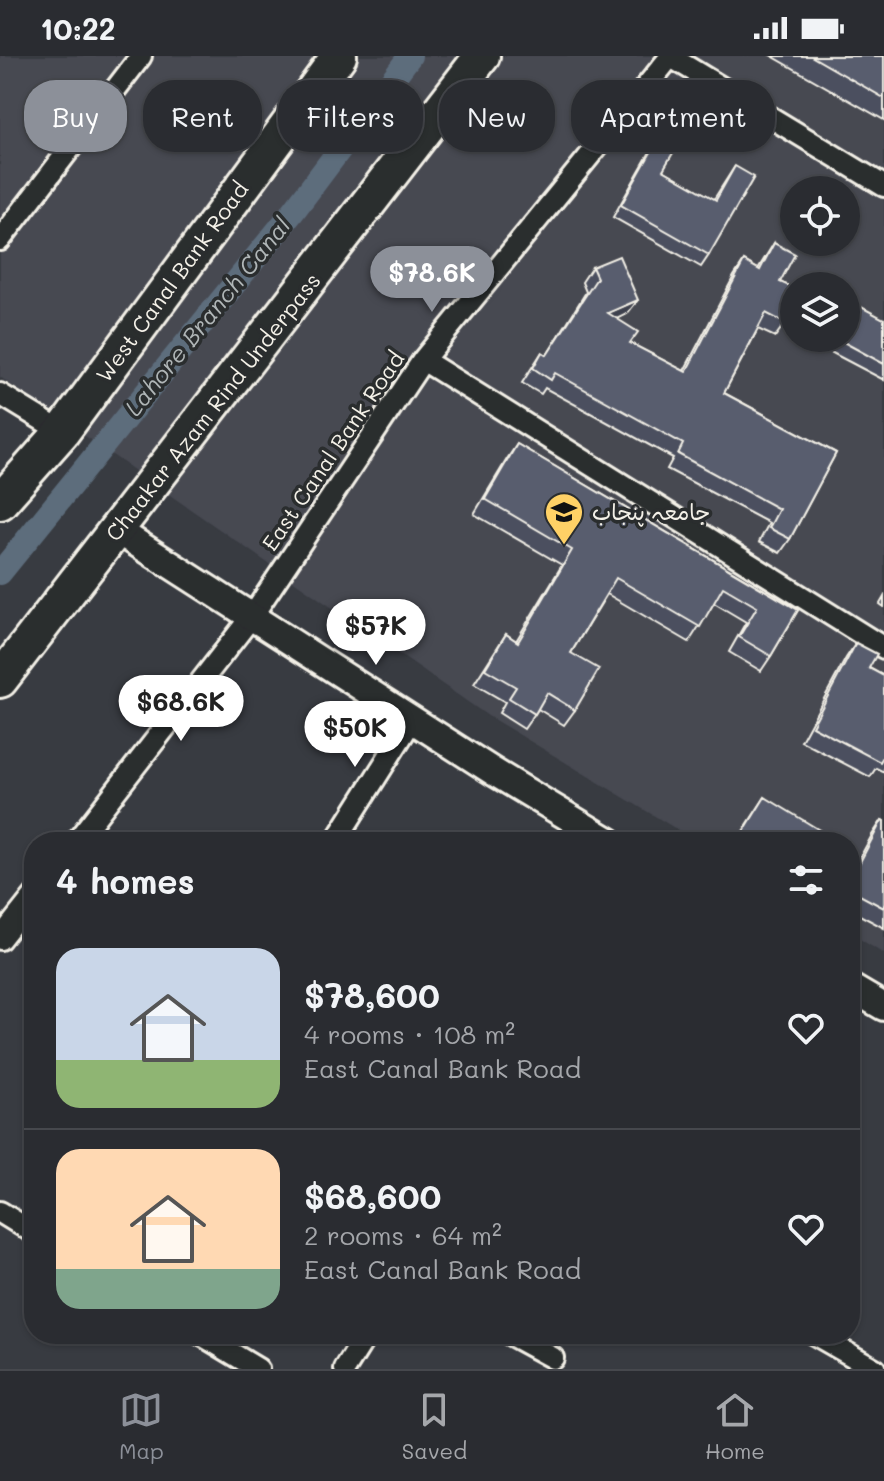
<!DOCTYPE html>
<html lang="en">
<head>
<meta charset="utf-8">
<style>
  body { margin:0; font-family:Mali,"Playpen Sans Arabic",sans-serif; background:#36383d; color:#f1f3f6; height:100vh; display:flex; flex-direction:column; font-size:30px; white-space:nowrap }
  * { box-sizing:border-box; margin:0 }
  p { font-size:26px; color:#a5a7ab }
  .icon { flex:none; width:44px; height:44px; fill:none; stroke:currentColor; stroke-width:2; stroke-linecap:round; stroke-linejoin:round }
  .map { position:relative; flex:1; overflow:hidden }
  .drawer { position:absolute; left:24px; top:776px; width:836px; height:512px; display:flex; flex-direction:column; background:#2a2c31; border-radius:32px; box-shadow:0 2px 6px #0004,0 0 0 2px #46484d }
  .drawer>* { flex:none }
  .guide { position:absolute; left:24px; top:24px; width:836px; height:72px; display:flex; gap:16px }
  .fabs { position:absolute; left:780px; top:120px; display:grid; gap:16px }
  .fabs a { display:grid; place-items:center; width:80px; height:80px; border-radius:50%; background:#2a2c31; box-shadow:0 2px 6px #0004,0 0 0 2px #46484d; font-size:40px }
  .price { position:absolute; translate:-50% -68px; padding:0 18px; border-radius:28px; background:#fff; color:#222; font-size:26px; line-height:52px; filter:drop-shadow(0 2px 4px #0008) }
  .price::after { content:''; position:absolute; left:50%; top:48px; width:24px; height:18px; margin-left:-12px; background:inherit; clip-path:polygon(0 0,100% 0,50% 100%) }
  .price.on { background:#8c9099; color:#fff }
  ul { padding:0; list-style:none }
  li { display:flex; align-items:center; gap:24px; height:200px; padding:0 32px }
  li+li { border-top:2px solid #46484d }
  li span { display:grid; place-items:center; flex:none; width:224px; height:160px; border-radius:24px; color:#555 }
  li>.icon { margin-inline-start:auto }
  span .icon { width:96px; height:96px; fill:#fffc; stroke-width:1 }
  li b { font-size:34px }
  h2 { display:flex; justify-content:space-between; align-items:center; height:96px; padding:0 32px; font-size:34px }
  .chip { padding:0 28px; border-radius:32px; background:#2a2c31; box-shadow:0 2px 6px #0004,0 0 0 2px #46484d; font-size:28px; line-height:72px }
  .chip.on { background:#8c9099; color:#fff }
  .status { display:flex; justify-content:space-between; align-items:center; height:56px; padding:0 40px; background:#2a2c31; direction:ltr }
  .status svg { height:22px; fill:currentColor }
  .tabs { display:flex; justify-content:space-around; align-items:center; height:112px; border-top:2px solid #46484d; background:#2a2c31; font-size:22px; color:#a5a7ab }
  .tabs a { display:grid; justify-items:center; gap:4px }
  .tabs .on { color:#8c9099 }
  .map>svg:first-child { display:block }
  .built { fill:#464851; fill-rule:evenodd }
  .lines { fill:none; stroke-linecap:round; stroke-linejoin:round }
  .canal { stroke:#5d6d7c; stroke-width:24 }
  .minor-casing { stroke:#f4f1e8; stroke-width:26 }
  .tertiary-casing { stroke:#f4f1e8; stroke-width:32 }
  .trunk-casing { stroke:#f4f1e8; stroke-width:40 }
  .minor { stroke:#2a2d2e; stroke-width:20 }
  .tertiary { stroke:#2a2d2e; stroke-width:26 }
  .trunk { stroke:#2a2d2e; stroke-width:34 }
  .wall { fill:#4c505f; stroke:#f4f1e8; stroke-width:2 }
  .shaded-wall { fill:#3e414d; stroke:#f4f1e8; stroke-width:2 }
  .building { fill:#585d6e; stroke:#f4f1e8; stroke-width:2 }
  .labels { text-anchor:middle; stroke-width:7; stroke-linejoin:round; paint-order:stroke }
  .street-label { font-size:22px; fill:#f4f1e8; stroke:#2a2d2e }
  .poi-label { font-size:22px; fill:#f4f1e8; stroke:#2a2d2e; text-anchor:start }
  .water-label { font-size:24px; font-style:italic; fill:#b0b6b7; stroke:#2a2d2e }
</style>
</head>
<body>
<div class="status"><b>10:22</b><svg viewBox="0 0 49 12"><path d="M0 12V9h3v3zM5 12V6h3v6zM10 12V3h3v9zM15 12V0h3v12zM26 1h20v11H26zM47 4h2v5h-2z"/></svg></div>
<div class="map">
<svg width="884" height="1313" viewBox="0 0 884 1313">
  <rect width="100%" height="100%" fill="#383b41"/>
  <filter id="ink" filterUnits="userSpaceOnUse"><feTurbulence type="fractalNoise" baseFrequency=".0125" numOctaves="2"/><feDisplacementMap in="SourceGraphic" scale="16" xChannelSelector="R" yChannelSelector="G"/><feConvolveMatrix kernelMatrix="1 2 1 2 8 2 1 2 1" color-interpolation-filters="sRGB"/></filter>
  <g filter="url(#ink)">
    <!-- built -->
    <path class="built" d="M0,0H884V898L850,877V786H698L488,660L0,321ZM794,134H846V186H794ZM794,230H846V282H794Z"/>
    <g class="lines">
      <!-- canal -->
      <path class="canal" d="M0,517L292,157L410,0"/>
      <!-- minor casing -->
      <g class="minor-casing">
        <path id="minor" d="M671,1L884,130
          M0,184L141,0
          M423,304L884,592
          M0,338L62,376
          M76,786L252,560L423,304L671,0
          M335,786L412,664
          M0,883L34,840
          M0,1156L34,1177
          M200,1278L258,1313
          M509,1278L553,1302
          M814,1278L875,1313
          M345,1313L367,1278"/>
      </g>
      <!-- tertiary casing -->
      <g class="tertiary-casing">
        <path id="tertiary" d="M118,475L494,716L610,786
          M850,931L884,951"/>
      </g>
      <!-- trunk casing -->
      <g class="trunk-casing">
        <path id="trunk" d="M0,446L62,376L339,0
          M0,624L482,0"/>
      </g>
      <!-- minor -->
      <use href="#minor" class="minor"/>
      <!-- tertiary -->
      <use href="#tertiary" class="tertiary"/>
      <!-- trunk -->
      <use href="#trunk" class="trunk"/>
    </g>
    <!-- wall -->
    <path class="wall" d="M772,0H884V64Z
      M663,75V114L714,143L735,110L709,199L701,211L613,161L655,87Z
      M774,187L780,226L785,267L775,281L758,273L724,337L836,397L790,483L780,497L759,486L769,467L667,413L673,402L545,332L541,338L522,327L542,296L547,299L586,236L582,226L592,211L627,258L617,263L630,287L684,315L734,220L744,205L758,213Z
      M884,263V324L821,291L826,282H846Z
      M517,388L798,554L771,600L761,615L729,596L746,566L714,547L689,586L607,538L571,597L575,654L564,669L538,653L524,673L499,657L505,646L474,628L506,578L516,585L562,509L474,458L507,403Z
      M884,541V551L880,548Z
      M856,587L869,612L884,620V716L876,712L870,721L801,685L846,602Z
      M765,741L821,786H736Z
      M882,764L884,765V872L850,854V820L872,779Z"/>
    <!-- shaded-wall -->
    <path class="shaded-wall" d="M638,244L627,258L598,272L608,257Z"/>
    <!-- building -->
    <path class="building" d="M811,0H884V42Z
      M663,75L680,85L663,114L716,144L735,110L754,121L709,199L621,149Z
      M774,187L795,198L780,226L794,232V250L785,267L766,257L724,337L836,397L790,483L769,472L779,453L678,398L683,388L555,317L551,324L533,312L542,296L547,299L597,222L592,211L619,200L638,244L608,257L638,276L630,287L686,316L744,205L760,214Z
      M848,244L884,263V308L836,282H846V247Z
      M517,388L798,554L771,600L739,581L757,551L723,531L700,571L616,522L571,597L599,613L575,654L547,637L535,658L509,642L516,631L485,613L506,578L518,586L572,494L485,443Z
      M856,587L877,598L869,612L884,620V699L880,706L812,670Z
      M765,741L826,778L821,786H754L742,778Z
      M882,764L884,765V852L850,834V825Z"/>
  </g>
  <!-- icons -->
  <defs>
    <g id="university-pin" transform="scale(2)"><path d="M0 17L-7.5 6A9.5 9.5 0 1 1 7.5 6Z" fill="#ffd166" stroke="#2a2d2e"/><path d="M0-5L7-2L0 1L-7-2ZM-4 1L0 2.5L4 1V4Q0 6-4 4Z" fill="#111"/></g>
  </defs>
  <g fill-rule="evenodd">
    <use href="#university-pin" x="564" y="456"/>
  </g>
  <g class="labels">
    <!-- street labels -->
    <g class="street-label">
      <text transform="translate(172 226) rotate(-54)" y="8">West Canal Bank Road</text>
      <text transform="translate(213 351) rotate(-52)" y="8">Chaakar Azam Rind Underpass</text>
      <text transform="translate(333 395) rotate(-56)" y="8">East Canal Bank Road</text>
    </g>
    <!-- poi labels -->
    <g class="poi-label">
      <text x="592" y="464">جامعہ پنجاب</text>
    </g>
    <!-- water labels -->
    <g class="water-label">
      <text transform="translate(208 261) rotate(-51)" y="8">Lahore Branch Canal</text>
    </g>
  </g>
</svg>
<div class="fabs">
<a><svg class="icon" aria-label="locate" viewBox="0 0 24 24"><circle cx="12" cy="12" r="6"/><path d="M12 2v4M12 18v4M2 12h4M18 12h4"/></svg></a>
<a><svg class="icon" aria-label="layers" viewBox="0 0 24 24"><path d="M12 4l9 5-9 5-9-5zM3 14l9 5 9-5"/></svg></a>
</div>
<b class="price on" style="left:432px;top:258px">$78.6K</b>
<b class="price" style="left:376px;top:611px">$57K</b>
<b class="price" style="left:181px;top:687px">$68.6K</b>
<b class="price" style="left:355px;top:713px">$50K</b>
<div class="guide">
<a class="chip on">Buy</a>
<a class="chip">Rent</a>
<a class="chip">Filters</a>
<a class="chip">New</a>
<a class="chip">Apartment</a>
</div>
<section class="drawer">
<h2>4 homes<svg class="icon" aria-label="filters" viewBox="0 0 24 24"><path d="M4 7h16M4 17h16"/><circle cx="9" cy="7" r="2"/><circle cx="15" cy="17" r="2"/></svg></h2>
<ul>
<li><span style="background:linear-gradient(#c9d6e8 70%,#8fb573 0)"><svg class="icon" aria-label="home" viewBox="0 0 24 24"><path d="M3 11l9-7 9 7M6 9v11h12V9"/></svg></span><div><b>$78,600</b><p>4 rooms · 108 m²</p><p>East Canal Bank Road</p></div><svg class="icon" aria-label="heart" viewBox="0 0 24 24"><path d="M12 20l-8-8c-3-5 5-10 8-4 3-6 11-1 8 4z"/></svg></li>
<li><span style="background:linear-gradient(#ffd9b3 75%,#7fa58c 0)"><svg class="icon" aria-label="home" viewBox="0 0 24 24"><path d="M3 11l9-7 9 7M6 9v11h12V9"/></svg></span><div><b>$68,600</b><p>2 rooms · 64 m²</p><p>East Canal Bank Road</p></div><svg class="icon" aria-label="heart" viewBox="0 0 24 24"><path d="M12 20l-8-8c-3-5 5-10 8-4 3-6 11-1 8 4z"/></svg></li>
</ul>
</section>
</div>
<nav class="tabs">
<a class="on"><svg class="icon" aria-label="map" viewBox="0 0 24 24"><path d="M3 6l6-2 6 2 6-2v14l-6 2-6-2-6 2zM9 4v14M15 6v14"/></svg>Map</a>
<a><svg class="icon" aria-label="saved" viewBox="0 0 24 24"><path d="M7 4h10v16l-5-4-5 4z"/></svg>Saved</a>
<a><svg class="icon" aria-label="home" viewBox="0 0 24 24"><path d="M3 11l9-7 9 7M6 9v11h12V9"/></svg>Home</a>
</nav>
</body>
</html>
